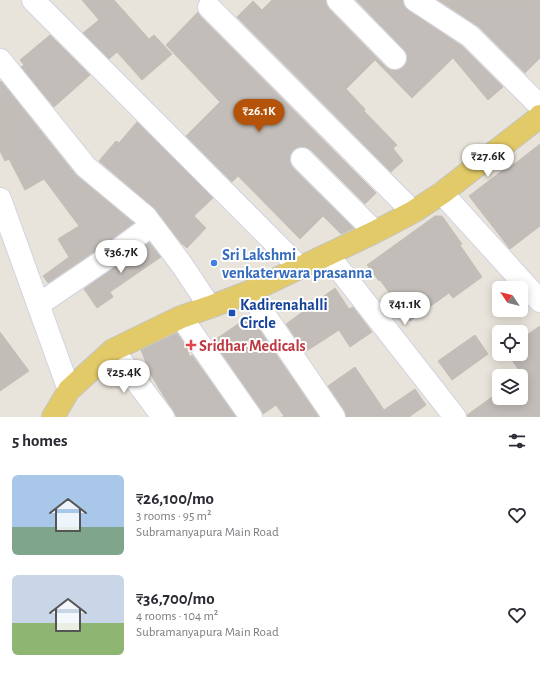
<!DOCTYPE html>
<html lang="en">
<head>
<meta charset="utf-8">
<style>
  body { margin:0; font-family:"Alegreya Sans",sans-serif; background:#f7f7f7; color:#2b2b33; height:100vh; display:flex; flex-direction:column; font-size:15px; white-space:nowrap }
  * { box-sizing:border-box; margin:0 }
  p { font-size:13px; color:#7c7c81 }
  .icon { flex:none; width:22px; height:22px; fill:none; stroke:currentColor; stroke-width:2; stroke-linecap:round; stroke-linejoin:round }
  .map { position:relative; height:417px; overflow:hidden }
  .side { display:flex; flex-direction:column; background:#fff; flex:1 }
  .side>* { flex:none }
  .needle { width:26px; rotate:305deg }
  .fabs { position:absolute; left:492px; top:281px; display:grid; gap:8px }
  .fabs a { display:grid; place-items:center; width:36px; height:36px; border-radius:6px; background:#fff; box-shadow:0 2px 10px #0003; font-size:20px }
  .price { position:absolute; translate:-50% -34px; padding:0 9px; border-radius:14px; background:#fff; color:#222; font-size:13px; line-height:26px; filter:drop-shadow(0 1px 2px #0008) }
  .price::after { content:''; position:absolute; left:50%; top:24px; width:12px; height:9px; margin-left:-6px; background:inherit; clip-path:polygon(0 0,100% 0,50% 100%) }
  .price.current { background:#b45309; color:#fff }
  ul { padding:0; list-style:none }
  li { display:flex; align-items:center; gap:12px; height:100px; padding:0 12px }
  li span { display:grid; place-items:center; flex:none; width:112px; height:80px; border-radius:6px; color:#555 }
  li>.icon { margin-inline-start:auto }
  span .icon { width:48px; height:48px; fill:#fffc; stroke-width:1 }
  li b { font-size:17px }
  h2 { display:flex; justify-content:space-between; align-items:center; height:48px; padding:0 12px; font-size:17px }
  .map>svg:first-child { display:block }
  .building { fill:#c2bdb8; stroke:#c4bfb5 }
  .lines { fill:none; stroke-linecap:round; stroke-linejoin:round }
  .minor-casing { stroke:#d1d3e0; stroke-width:24 }
  .major-casing { stroke:#c3c3c3; stroke-width:24 }
  .minor { stroke:#fff; stroke-width:22 }
  .major { stroke:#e2ca68; stroke-width:22 }
  .shop-dot { fill:#3f7fe0; stroke:#fff; stroke-width:1.5 }
  .transit-dot { fill:#1a4fb4; stroke:#fff; stroke-width:1.5 }
  .health-dot { fill:#e0444e; stroke:#fff; stroke-width:1.5 }
  .labels { text-anchor:middle; stroke-width:4; stroke-linejoin:round; paint-order:stroke }
  .shop-label { font-size:16px; font-weight:bold; fill:#366cbe; stroke:#fff; text-anchor:start }
  .transit-label { font-size:16px; font-weight:bold; fill:#164399; stroke:#fff; text-anchor:start }
  .health-label { font-size:16px; font-weight:bold; fill:#be3a42; stroke:#fff; text-anchor:start }
</style>
</head>
<body>
<div class="map">
<svg width="540" height="417" viewBox="0 0 540 417">
  <rect width="100%" height="100%" fill="#e9e4db"/>
  <!-- building -->
  <path class="building" d="M82,0H114L149,39L154,35L172,54L142,80L117,52L109,59L83,33L99,20Z
    M272,0H326V3L329,9L386,67L391,70H398L403,67L407,62V55L404,50L356,0H403L404,6L408,10L462,46L503,87L488,100L453,58L412,98L375,60L346,89L365,109L364,111L397,145L393,148L403,161L391,172L237,17L253,1L262,10Z
    M438,0H540V58L525,73L479,27Z
    M198,12L200,16L376,193L365,204L311,150L305,147H299L293,150L290,156V162L293,168L354,228L341,234L323,216L300,239L238,176L232,182L186,136L220,102L166,45Z
    M50,35L90,75L54,107L21,67L24,65L20,60Z
    M1,81L76,175L134,223L100,248L48,283L43,276L69,257L58,239L79,226L44,179L25,190L9,159L5,161L0,151V82Z
    M137,122L213,198L194,216L206,228L187,248L181,243L154,208L99,161L116,141L119,143Z
    M540,144V226L510,249L469,196L507,167L508,169Z
    M435,216H442L462,244L460,245L482,277L453,298L449,293L410,321L380,280L379,281L367,265Z
    M149,242L161,257L110,292L113,297L97,308L84,289Z
    M335,288L349,309L353,307L372,332L350,347L339,330L305,352L286,324Z
    M250,316L319,417H282L284,416L276,405L263,414L261,410L213,341Z
    M540,326V417H467V415L499,392V398H521L520,376L522,375L508,354H521V339Z
    M0,332L29,371L0,391Z
    M177,333L186,346L190,357L192,355L236,417H177L160,390L150,373L141,350Z
    M475,335L488,354L452,380L438,361Z
    M355,367L384,410L415,389L426,405L409,417H346L344,410L328,386Z"/>
  <g class="lines">
    <!-- minor casing -->
    <g class="minor-casing">
      <path id="minor" d="M33,0L300,268
        M338,0L395,58
        M415,0L470,36L540,106
        M209,7L413,212
        M0,60L86,167L146,217L182,265L210,307
        M302,159L375,232
        M442,193L540,301
        M0,199L69,390
        M328,255L455,417
        M249,292L334,417
        M38,305L107,258L152,225
        M181,317L251,417
        M113,350L163,417"/>
    </g>
    <!-- major casing -->
    <g class="major-casing">
      <path id="major" d="M53,417L69,390L113,350L181,317L210,307L249,292L375,232L413,212L442,193L537,119L540,116"/>
    </g>
    <!-- minor -->
    <use href="#minor" class="minor"/>
    <!-- major -->
    <use href="#major" class="major"/>
  </g>
  <!-- markers -->
  <circle class="shop-dot" cx="214" cy="263" r="4"/>
  <rect class="transit-dot" x="228" y="309" width="8" height="8" rx="2"/>
  <path class="health-dot" d="M189 339h4v4h4v4h-4v4h-4v-4h-4v-4h4z"/>
  <g class="labels">
    <!-- shop labels -->
    <g class="shop-label">
      <text x="222" y="260">Sri Lakshmi<tspan x="222" dy="18">venkaterwara prasanna</tspan></text>
    </g>
    <!-- transit labels -->
    <g class="transit-label">
      <text x="240" y="310">Kadirenahalli<tspan x="240" dy="18">Circle</tspan></text>
    </g>
    <!-- health labels -->
    <g class="health-label">
      <text x="199" y="351">Sridhar Medicals</text>
    </g>
  </g>
</svg>
<div class="fabs">
<a><svg class="needle" viewBox="-14 -14 28 28"><path d="M0-13l5 13h-10z" fill="#e53935"/><path d="M0 13l5-13h-10z" fill="#7c7c81"/></svg></a>
<a><svg class="icon" aria-label="locate" viewBox="0 0 24 24"><circle cx="12" cy="12" r="6"/><path d="M12 2v4M12 18v4M2 12h4M18 12h4"/></svg></a>
<a><svg class="icon" aria-label="layers" viewBox="0 0 24 24"><path d="M12 4l9 5-9 5-9-5zM3 14l9 5 9-5"/></svg></a>
</div>
<b class="price current" style="left:259px;top:133px">₹26.1K</b>
<b class="price" style="left:488px;top:178px">₹27.6K</b>
<b class="price" style="left:121px;top:274px">₹36.7K</b>
<b class="price" style="left:405px;top:326px">₹41.1K</b>
<b class="price" style="left:124px;top:394px">₹25.4K</b>
</div>
<section class="side">
<h2>5 homes<svg class="icon" aria-label="filters" viewBox="0 0 24 24"><path d="M4 7h16M4 17h16"/><circle cx="9" cy="7" r="2"/><circle cx="15" cy="17" r="2"/></svg></h2>
<ul>
<li><span style="background:linear-gradient(#a9c7e8 65%,#7fa58c 0)"><svg class="icon" aria-label="home" viewBox="0 0 24 24"><path d="M3 11l9-7 9 7M6 9v11h12V9"/></svg></span><div><b>₹26,100/mo</b><p>3 rooms · 95 m²</p><p>Subramanyapura Main Road</p></div><svg class="icon" aria-label="heart" viewBox="0 0 24 24"><path d="M12 20l-8-8c-3-5 5-10 8-4 3-6 11-1 8 4z"/></svg></li>
<li><span style="background:linear-gradient(#c9d6e8 60%,#8fb573 0)"><svg class="icon" aria-label="home" viewBox="0 0 24 24"><path d="M3 11l9-7 9 7M6 9v11h12V9"/></svg></span><div><b>₹36,700/mo</b><p>4 rooms · 104 m²</p><p>Subramanyapura Main Road</p></div><svg class="icon" aria-label="heart" viewBox="0 0 24 24"><path d="M12 20l-8-8c-3-5 5-10 8-4 3-6 11-1 8 4z"/></svg></li>
</ul>
</section>
</body>
</html>
